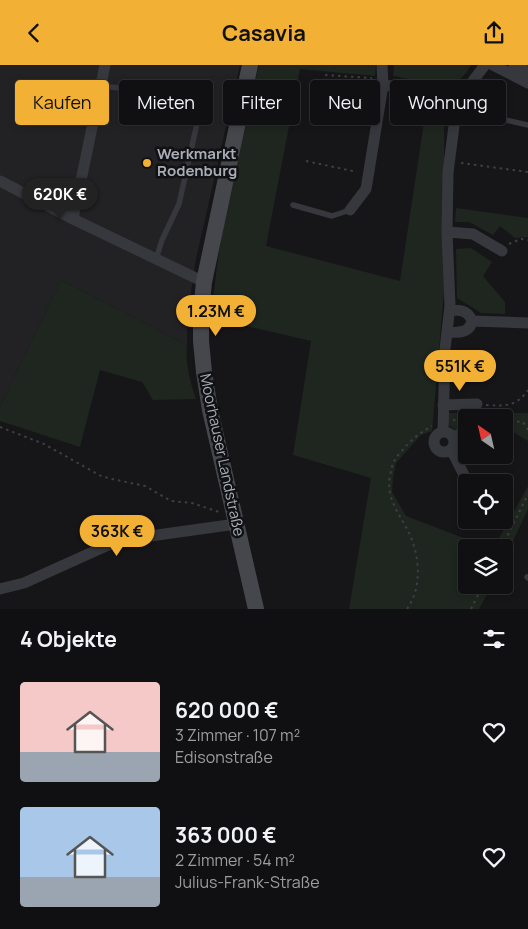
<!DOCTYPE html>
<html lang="de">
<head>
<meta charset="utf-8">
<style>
  body { margin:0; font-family:Manrope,sans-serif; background:#1e1e20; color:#f1f3f6; height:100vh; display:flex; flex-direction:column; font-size:19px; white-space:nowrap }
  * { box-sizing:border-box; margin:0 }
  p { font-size:16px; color:#9c9d9f }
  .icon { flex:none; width:28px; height:28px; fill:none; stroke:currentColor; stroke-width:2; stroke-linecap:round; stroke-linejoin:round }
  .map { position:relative; height:544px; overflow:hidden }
  .details { display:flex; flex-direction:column; background:#101012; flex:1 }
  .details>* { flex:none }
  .guide { position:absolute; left:15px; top:15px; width:499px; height:45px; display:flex; gap:10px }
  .needle { width:32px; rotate:326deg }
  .tools { position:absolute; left:458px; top:344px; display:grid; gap:10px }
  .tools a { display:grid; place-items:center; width:55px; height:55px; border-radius:5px; background:#101012; box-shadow:0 2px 8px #0003,0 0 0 1px #303032; font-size:25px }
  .price { position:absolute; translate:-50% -42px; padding:0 11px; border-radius:18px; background:#f2b134; color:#111; font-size:16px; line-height:32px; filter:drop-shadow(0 1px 2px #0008) }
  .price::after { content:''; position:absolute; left:50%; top:30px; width:15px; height:11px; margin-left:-8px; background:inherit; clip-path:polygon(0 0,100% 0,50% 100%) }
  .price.on { background:#222; color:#fff }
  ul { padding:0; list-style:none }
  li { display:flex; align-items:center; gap:15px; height:125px; padding:0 20px }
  li span { display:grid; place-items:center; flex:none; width:140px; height:100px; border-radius:5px; color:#555 }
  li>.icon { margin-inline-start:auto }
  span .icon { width:60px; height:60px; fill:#fffc; stroke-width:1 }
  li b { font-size:21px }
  h2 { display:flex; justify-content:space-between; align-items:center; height:60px; padding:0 20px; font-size:21px }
  .chip { padding:0 18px; border-radius:5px; background:#101012; box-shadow:0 2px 8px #0003,0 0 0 1px #303032; font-size:18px; line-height:45px }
  .chip.on { background:#f2b134; color:#111 }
  header { display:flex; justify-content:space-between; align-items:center; height:65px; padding:0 20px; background:#f2b134; color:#111; font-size:22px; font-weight:700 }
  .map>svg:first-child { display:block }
  .built { fill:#222225 }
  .green { fill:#1e261f }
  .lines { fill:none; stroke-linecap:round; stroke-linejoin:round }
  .path { stroke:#3d3f44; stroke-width:2; stroke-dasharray:2.5 4; stroke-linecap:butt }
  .lane { stroke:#37383d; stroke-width:5.5 }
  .street { stroke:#37383d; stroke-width:11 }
  .secondary { stroke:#45474d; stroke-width:16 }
  .poi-dot { fill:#f2b134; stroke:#111113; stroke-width:2 }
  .labels { text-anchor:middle; stroke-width:5; stroke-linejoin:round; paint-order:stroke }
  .poi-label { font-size:15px; font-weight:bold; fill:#a8adb8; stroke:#111113; text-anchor:start }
  .street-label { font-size:15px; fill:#a8adb8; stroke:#111113 }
</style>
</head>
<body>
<header><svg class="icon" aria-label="back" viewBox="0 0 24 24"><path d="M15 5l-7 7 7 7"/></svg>Casavia<svg class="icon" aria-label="share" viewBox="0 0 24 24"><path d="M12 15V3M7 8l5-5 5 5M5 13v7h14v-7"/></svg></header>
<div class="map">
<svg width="528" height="544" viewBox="0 0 528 544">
  <rect width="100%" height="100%" fill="#161618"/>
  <!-- built -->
  <path class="built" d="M0,0H240L196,194L187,253V280L61,215L0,342Z"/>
  <!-- green -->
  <path class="green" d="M259,0H376L375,11L300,4L266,181L400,216L428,31L444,33V227L432,366L421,370L396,398L393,413L392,427L406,451L487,482H466V520H492L479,544H349L371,413L293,390L311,276L212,253C217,168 239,83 259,0Z
    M394,0H471C467,7 463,13 455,17C444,23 406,13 393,11Z
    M456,143L528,153V172L515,173L500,161L493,170L469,157H455Z
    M471,183L492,197L483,211L505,237V249L481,248L457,233L456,184Z
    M61,215L187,280C185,299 190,316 196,334L153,335L142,317L100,305L80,382L0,356V342Z
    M446,348H528V376L513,367L504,368V352H466V366L454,364L447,359Z
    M528,421V444L504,495V482H494Z"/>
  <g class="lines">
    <!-- path -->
    <path class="path" d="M325,10L372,13
      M315,51L365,58
      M306,96L357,107
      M461,98L528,107
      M509,179L521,174L528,175
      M486,340C505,341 516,342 528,325
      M453,355L466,356
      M504,356L523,357L528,365
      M0,362L44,379L101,411L112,414L145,421L171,436L192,438L219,447
      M502,482L528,429
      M407,544C421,524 420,497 412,475C404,453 385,437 390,411C392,400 393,396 400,388C410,376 419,368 432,361
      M471,544L483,520"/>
    <!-- lane -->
    <path class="lane" d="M101,21L129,24L144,20L183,24L190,26L199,34L200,45L179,139L162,175L156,194
      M462,35L501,54L528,60
      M293,140L332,151L350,145
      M527,512L528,513"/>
    <!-- street -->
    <path class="street" d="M105,0L73,154L204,217
      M382,0L383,20
      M493,0L528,18
      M514,0L528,7
      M0,116L73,154
      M350,145L366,124L383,20L463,29
      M447,167L473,169L502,186
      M472,256L528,258
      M448,267C458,268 470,268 472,256C468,245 460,245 450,245
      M443,340L477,339
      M434 377a10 10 0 1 1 20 0a10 10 0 1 1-20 0Z
      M443,367L445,284L450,241L447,167L448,107L454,61L463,29L485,0
      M454,372L457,370L466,371
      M504,375H505
      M450,385L454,390L468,418
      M0,524L24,518L106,481L136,473L236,459"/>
    <!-- secondary -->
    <path class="secondary" d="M250,0L204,217L201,247V276L204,307L210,345L256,544"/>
  </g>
  <!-- markers -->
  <circle class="poi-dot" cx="147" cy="98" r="5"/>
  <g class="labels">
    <!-- poi labels -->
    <g class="poi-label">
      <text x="157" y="94">Werkmarkt<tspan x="157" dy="17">Rodenburg</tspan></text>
    </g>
    <!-- street labels -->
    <g class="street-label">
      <text transform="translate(222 390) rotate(78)" y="5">Moorhauser Landstraße</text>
    </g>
  </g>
</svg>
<div class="tools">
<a><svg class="needle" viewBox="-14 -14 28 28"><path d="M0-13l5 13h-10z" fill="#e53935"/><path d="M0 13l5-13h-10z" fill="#9c9d9f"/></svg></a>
<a><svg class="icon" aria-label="locate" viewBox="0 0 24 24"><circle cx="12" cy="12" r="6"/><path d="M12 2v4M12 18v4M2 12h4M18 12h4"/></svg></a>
<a><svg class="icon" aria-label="layers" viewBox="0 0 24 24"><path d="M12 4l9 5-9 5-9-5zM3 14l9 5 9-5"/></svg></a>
</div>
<b class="price on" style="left:60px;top:155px">620K €</b>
<b class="price" style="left:216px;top:272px">1.23M €</b>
<b class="price" style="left:460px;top:327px">551K €</b>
<b class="price" style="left:117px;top:492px">363K €</b>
<div class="guide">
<a class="chip on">Kaufen</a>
<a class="chip">Mieten</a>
<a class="chip">Filter</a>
<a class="chip">Neu</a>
<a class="chip">Wohnung</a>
</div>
</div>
<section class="details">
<h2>4 Objekte<svg class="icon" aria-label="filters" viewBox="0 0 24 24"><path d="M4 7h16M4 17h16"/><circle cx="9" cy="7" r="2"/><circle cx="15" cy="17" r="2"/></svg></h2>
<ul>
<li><span style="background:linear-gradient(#f6c9c9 70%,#9aa5b1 0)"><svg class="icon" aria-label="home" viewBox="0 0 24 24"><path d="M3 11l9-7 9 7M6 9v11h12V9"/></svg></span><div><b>620 000 €</b><p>3 Zimmer · 107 m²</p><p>Edisonstraße</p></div><svg class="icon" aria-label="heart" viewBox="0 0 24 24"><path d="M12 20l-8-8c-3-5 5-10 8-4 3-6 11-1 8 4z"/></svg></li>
<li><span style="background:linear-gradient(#a9c7e8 70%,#9aa5b1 0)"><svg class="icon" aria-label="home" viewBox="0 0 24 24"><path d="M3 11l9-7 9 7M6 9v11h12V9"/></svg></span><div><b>363 000 €</b><p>2 Zimmer · 54 m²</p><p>Julius-Frank-Straße</p></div><svg class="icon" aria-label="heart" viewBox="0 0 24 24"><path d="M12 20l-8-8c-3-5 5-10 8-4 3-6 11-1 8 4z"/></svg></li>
</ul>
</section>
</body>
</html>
